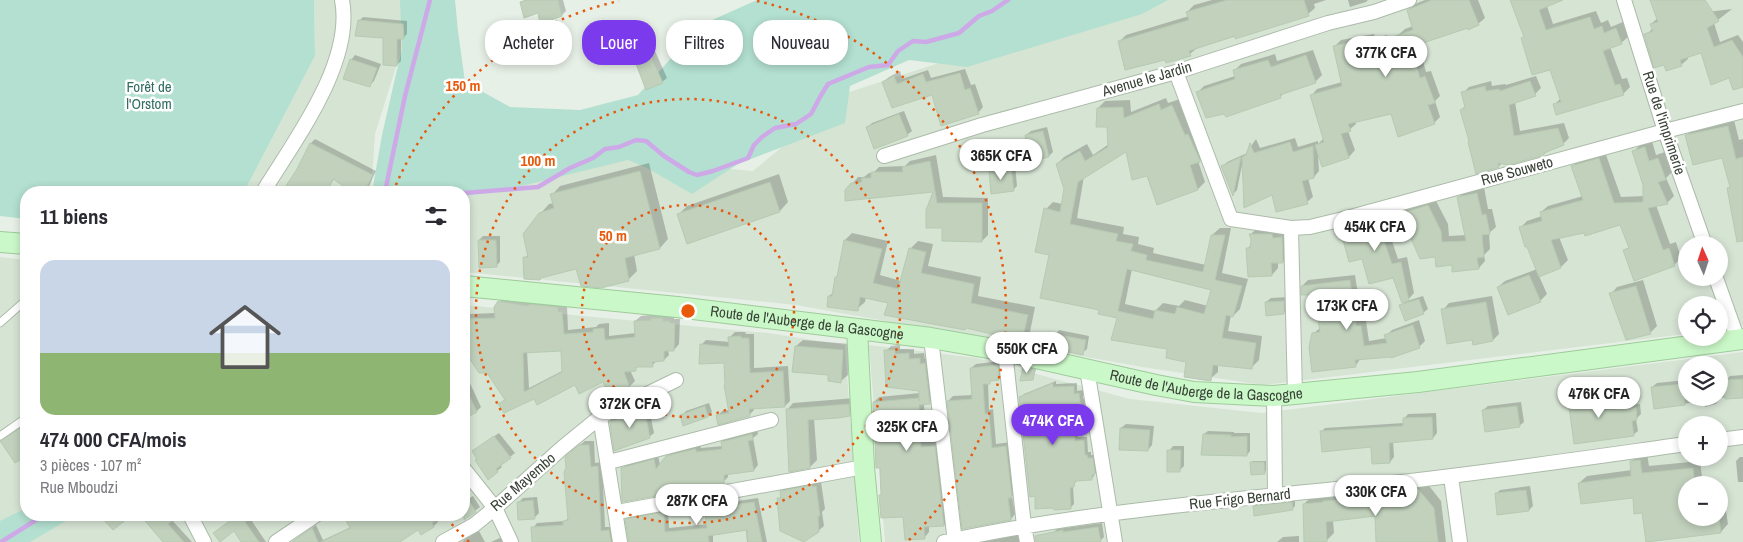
<!DOCTYPE html>
<html lang="fr">
<head>
<meta charset="utf-8">
<style>
  body { margin:0; font-family:"Archivo Narrow",sans-serif; background:#f2f2f3; color:#2b2b33; height:100vh; display:flex; flex-direction:column; font-size:19px; white-space:nowrap }
  * { box-sizing:border-box; margin:0 }
  p { font-size:16px; color:#7c7c81 }
  .icon { flex:none; width:28px; height:28px; fill:none; stroke:currentColor; stroke-width:2; stroke-linecap:round; stroke-linejoin:round }
  .map { position:relative; flex:1; overflow:hidden }
  .sheet { position:absolute; left:20px; top:186px; width:450px; height:335px; display:flex; flex-direction:column; background:#fff; border-radius:20px; box-shadow:0 2px 8px #0003 }
  .sheet>* { flex:none }
  .banner { position:absolute; left:485px; top:20px; width:475px; height:45px; display:flex; gap:10px }
  .needle { width:32px; rotate:357deg }
  .controls { position:absolute; left:1678px; top:236px; display:grid; gap:10px }
  .controls a { display:grid; place-items:center; width:50px; height:50px; border-radius:50%; background:#fff; box-shadow:0 2px 8px #0003; font-size:25px }
  .price { position:absolute; translate:-50% -42px; padding:0 11px; border-radius:18px; background:#fff; color:#222; font-size:16px; line-height:32px; filter:drop-shadow(0 1px 2px #0008) }
  .price::after { content:''; position:absolute; left:50%; top:30px; width:15px; height:11px; margin-left:-8px; background:inherit; clip-path:polygon(0 0,100% 0,50% 100%) }
  .price.selected { background:#7c3aed; color:#fff }
  ul { padding:0; list-style:none }
  li { display:grid; align-content:center; gap:10px; height:265px; padding:0 20px }
  li span { display:grid; place-items:center; height:155px; border-radius:15px; color:#555 }
  li>.icon { margin-inline-start:auto }
  span .icon { width:90px; height:90px; fill:#fffc; stroke-width:1 }
  li b { font-size:21px }
  h2 { display:flex; justify-content:space-between; align-items:center; height:60px; padding:0 20px; font-size:21px }
  .tag { padding:0 18px; border-radius:20px; background:#fff; box-shadow:0 2px 8px #0003; font-size:18px; line-height:45px }
  .tag.selected { background:#7c3aed; color:#fff }
  .map>svg:first-child { display:block }
  .residential { fill:#d6e4d4; fill-rule:evenodd }
  .green { fill:#b3e0d0 }
  .shadow { fill:#0003; fill-rule:evenodd }
  .lines { fill:none; stroke-linecap:round; stroke-linejoin:round }
  .stream { stroke:#cea9e7; stroke-width:4.5 }
  .building { fill:#c1d1bc; stroke:#b6cab1; fill-rule:evenodd }
  .lane-casing { stroke:#acbba9; stroke-width:9 }
  .street-casing { stroke:#acbba9; stroke-width:16 }
  .secondary-casing { stroke:#9ecb9a; stroke-width:22 }
  .lane { stroke:#fff; stroke-width:7 }
  .street { stroke:#fff; stroke-width:14 }
  .secondary { stroke:#cbf8c9; stroke-width:20 }
  .ring { fill:none; stroke:#e8590c; stroke-width:2.5; stroke-dasharray:2.5 5 }
  .labels { text-anchor:middle; stroke-width:5; stroke-linejoin:round; paint-order:stroke }
  .street-label { font-size:15px; fill:#384236; stroke:#fff }
  .park-label { font-size:15px; fill:#316d61; stroke:#fff }
  .centre { fill:#e8590c; stroke:#fff; stroke-width:2.5 }
  .ring-label { font-size:15px; text-anchor:middle; font-weight:bold; fill:#e8590c; stroke:#fff; stroke-width:5; stroke-linejoin:round; paint-order:stroke }
</style>
</head>
<body>
<div class="map">
<svg width="1743" height="542" viewBox="0 0 1743 542">
  <rect width="100%" height="100%" fill="#e7f0e6"/>
  <!-- residential -->
  <path class="residential" d="M314,0H405L402,48L375,134L371,192H244L315,56Z
    M1128,0H1743V326L1719,330V305H1686V334L1263,385L1142,367L796,305L464,272V192H459L628,160L753,171L849,92L1116,6ZM1686,245H1719V278H1686Z
    M0,257L26,260V515H464V305L768,333L845,345L859,542H0Z
    M869,345L977,358L1130,399L1262,413L1743,352V542H885ZM1686,365H1719V398H1686ZM1686,425H1719V458H1686ZM1686,485H1719V518H1686Z"/>
  <!-- green -->
  <path class="green" d="M0,0H314L315,56L244,192H26V219L0,216Z
    M400,0H455L458,31L465,82L510,107L580,110L638,95L701,25L757,0H1168L1142,14L967,67L909,60L850,86L845,123L738,164L692,194L647,168L628,160L501,191L464,196V192H372L382,135L402,48Z
    M26,508V515H76L30,542H0V521Z"/>
  <!-- shadow -->
  <path class="shadow" d="M524,0H563L566,11L562,15L539,12L521,3Z
    M1212,0H1326L1314,4L1315,8L1308,14L1197,48L1190,54L1166,59L1119,42L1126,35L1189,16L1187,12L1194,5Z
    M1348,0H1368L1366,2L1350,7Z
    M1425,0H1478L1485,18L1478,24L1418,43L1426,72L1431,71L1440,96L1435,101L1440,117L1434,123L1392,112L1355,121L1356,124L1348,131L1355,150L1349,157L1322,165L1318,155L1319,171L1314,177L1308,178L1313,197L1307,202L1273,193L1242,165L1237,190L1234,193L1223,166L1227,162L1245,154L1244,156L1256,139L1260,148L1295,138L1298,147L1318,141V144L1324,138L1311,96L1317,89L1342,82L1335,46L1341,40L1374,34L1375,39L1387,35L1394,53L1398,35L1405,29L1413,26L1408,10L1415,4Z
    M1512,0H1556L1547,6L1553,24L1596,11L1601,23L1608,20L1611,27L1623,22L1628,37L1621,43L1610,47L1622,79L1627,78L1630,87L1623,94L1554,105L1561,98L1551,68L1522,38L1525,36Z
    M1732,9L1714,23L1720,42L1738,35L1743,42V86L1730,77L1701,52L1687,56L1688,59L1681,65L1665,63L1646,35L1653,28L1651,24L1658,18Z
    M363,17L407,21V34L403,38H401V61L397,65L384,37L359,21Z
    M1313,50L1322,75L1315,82L1286,91L1280,97L1197,93L1204,86L1235,76L1234,71L1241,64L1275,54L1277,61Z
    M655,51L667,78L662,82L636,61L640,57Z
    M355,55L381,64L374,81L370,85L351,60Z
    M965,69L971,85L975,84L983,107L978,113L932,94L883,82L889,77L900,71L902,79L928,70L931,78Z
    M1536,76L1541,88L1535,94L1515,102L1520,131L1564,123L1569,138L1563,144L1547,151L1544,154L1502,163L1499,166L1461,110L1466,105L1463,93L1469,87L1491,81L1492,86L1505,84L1506,85Z
    M1166,98L1168,103L1180,99L1207,153L1198,161L1205,182L1198,189L1158,203L1148,174L1126,150L1084,176L1077,218L1124,227L1123,234L1139,237L1138,244L1154,248L1153,253L1206,265L1212,235L1220,228H1231L1222,273L1248,279L1240,309L1233,316L1231,315L1228,331L1262,336L1259,360L1252,367L1218,364V372L1210,379L1169,348L1118,317L1101,309L1050,255L1046,209L1053,202L1062,204L1065,189L1057,164L1064,157L1087,144L1093,155L1109,144V126L1098,108L1105,101L1130,100L1131,112ZM1132,269L1213,289L1208,306L1185,300L1179,306L1163,303L1155,311L1125,304Z
    M904,111L912,131L907,135L868,127L872,123Z
    M1734,120L1739,140L1743,139V220L1729,188L1731,186L1723,156L1687,135L1693,129Z
    M1047,127L1053,152L1049,156L1026,135L1031,131Z
    M315,139L376,171L366,192H355L334,179L327,190L323,188L321,192H285L311,143Z
    M1652,141L1656,155L1665,152L1672,172L1666,178L1674,196L1667,203L1656,205L1670,244L1676,242L1681,258L1674,265L1625,251L1630,246L1621,223L1559,237L1568,260L1561,267L1539,276L1547,294L1540,301L1498,287L1505,281L1537,269L1520,228L1527,221L1542,216L1541,212L1548,206L1583,196L1573,166L1579,159L1605,152L1621,197L1644,196L1645,185L1633,152L1640,145Z
    M936,155L943,197L988,198V235L982,241L944,227L927,211L935,190L846,200L852,184L858,177H864L869,173H873L879,167L905,166L910,161Z
    M649,163L668,239L660,248L634,254L637,271L628,280L525,258L528,254L540,214L549,204L554,203L552,195L560,186Z
    M1015,164L1017,186L1013,190L990,171L995,166Z
    M779,174L788,202L780,211L688,242L679,214L687,206Z
    M1484,187L1488,209H1492L1496,227L1489,233L1490,249L1484,255L1485,261L1479,268L1453,263L1436,255L1402,214L1408,208L1435,199L1448,224L1449,236L1467,235L1459,197L1465,191Z
    M1397,210L1401,230L1395,237L1391,238L1398,259L1407,257L1414,293L1407,301L1423,296L1428,309L1423,313L1401,306L1406,300L1394,277L1363,258L1341,229L1347,223Z
    M1257,228L1289,231V255L1283,262H1278V268L1272,275L1248,248L1252,244L1250,235Z
    M852,233L888,241L880,275L901,281L910,249L918,241L933,244L928,266L981,277L978,296L1035,307L1030,332L1022,340L889,302L866,297L865,302L857,309L829,296L834,292L836,277L838,275L845,240Z
    M483,236H500V262L496,266L479,240Z
    M1355,275L1362,321H1366L1369,341L1387,338L1386,336L1392,330L1419,320L1425,341L1419,347L1361,358L1356,365L1313,334L1321,327L1315,294L1302,286L1308,280Z
    M1643,280L1657,326L1650,333L1611,294L1617,287Z
    M1492,296L1499,334L1493,340L1473,338L1443,310L1449,303Z
    M464,297H468L470,314L496,313L499,302L504,297L563,302V307H567L568,330L596,327L599,324L609,323V336L636,333L635,321L641,316L667,313L668,316H674V319H680L679,344L674,350H668L669,355L664,360H657L652,366H638L635,369L630,370L635,381L630,386L610,395L603,380L575,383L535,397L500,404L506,398L489,372L475,364L464,347ZM562,349L564,370L529,388L527,351Z
    M1288,297V309L1284,313L1266,302L1271,298Z
    M1059,330L1089,336L1087,349L1082,353L1055,335Z
    M735,332H745L746,334H754V368L788,366L790,401L785,406L754,408V410L749,415L718,416L722,411L730,410L726,362L701,345L706,340L730,342V337Z
    M803,340L850,344L848,375L841,381L830,374L796,346Z
    M900,345V349H914V354L924,353L925,359L930,358L935,398L929,403L924,404L926,442L940,441L949,520L944,525L929,526V532L924,538L904,516L880,496L882,493L881,466L876,440L881,435V414L874,402L879,397L920,393V390L886,351L891,346Z
    M1002,361L1003,375L998,379L992,380L988,383L989,410L993,409L996,444L1011,442L1016,492L1012,496L1015,514L1011,519L948,401L953,396L973,395L971,368L976,364Z
    M1026,366L1036,369L1033,379L1024,368Z
    M1743,375V396L1721,398L1716,404L1705,407L1704,401L1655,408L1652,387L1657,383L1686,380V398H1719V387L1726,386V380L1730,376Z
    M468,379L481,407L477,411L464,417V381Z
    M1056,381V384L1077,383V391L1083,390V398L1087,402L1077,416L1078,437H1087L1088,452H1091V455H1096L1098,469L1092,479L1077,480L1073,486L1074,504L1070,508L1036,495L1020,398L1024,394Z
    M1598,387V391L1605,390L1607,407L1640,404L1641,414L1636,419L1638,431L1633,435L1569,399L1578,389Z
    M855,398L856,408L849,414L814,418L817,460L810,467L787,410L793,403Z
    M1521,402L1524,422L1519,426L1483,410L1488,406Z
    M648,403L654,433L649,437L611,422L615,418Z
    M709,403L712,412L708,416H681L686,411Z
    M1436,413L1437,433L1433,438L1393,441L1394,457L1390,462L1372,446L1321,432L1325,428L1404,423V419L1408,414Z
    M26,423V455L15,462L2,441Z
    M1126,424L1154,426L1152,445L1148,450L1121,428Z
    M757,430L758,434L753,438L758,465L754,470L728,474V477L723,482L623,468L628,463L658,455L660,465L672,452L700,444L701,448L723,446L722,442L727,437Z
    M1208,431L1234,432V433H1250V451L1247,455L1204,434Z
    M499,433L515,453L500,465L502,467L497,471L478,459V447Z
    M585,441H594L595,463L602,462L605,527H613L618,542H534L533,528L537,523L565,521L569,517L571,452Z
    M1173,446H1184V466L1179,471L1169,451Z
    M1647,453L1649,466L1700,461L1703,485H1686V518H1719V499L1724,498L1728,524L1721,532L1644,512L1634,496L1579,483L1587,476L1632,470L1631,462L1638,454Z
    M1740,457H1743V482H1738L1736,461Z
    M1253,461H1266V471L1264,473L1251,462Z
    M821,482L825,509L822,512L824,526L818,531L779,499L782,496L781,492L787,486Z
    M1426,482L1441,501L1446,542H1377L1376,514L1333,520L1334,533L1327,540L1304,504L1311,497L1331,494L1408,488L1413,484Z
    M1530,486L1533,506L1529,510L1496,494L1500,490Z
    M473,496L480,507L466,518L464,515V501Z
    M537,497L539,513L534,518L518,503L523,498Z
    M758,498L767,542H747L746,529L713,534V542H629L627,520L631,515L668,509L669,528L708,524L706,514L717,504Z
    M1295,500V506L1292,509L1255,507L1258,504Z
    M149,515H176L171,519L192,542H163L144,519Z
    M233,515H252L249,517L266,542H242Z
    M344,515H440L436,518L438,522L434,526L421,533L418,528L398,542H296V540L300,536L316,525L323,540L351,527Z
    M1102,523L1104,537L1100,541L1054,542L1053,533L1057,529Z
    M479,531L485,542H462L465,539Z
    M1018,534V535H1022L1023,542H975Z
    M1299,536V542H1277L1283,537Z
    M502,537L506,542H491Z"/>
  <g class="lines">
    <!-- stream -->
    <path class="stream" d="M385,192L405,96L430,0
      M464,193L538,187L570,168L593,158L605,149L619,147L636,140L646,141L664,156L689,172L697,175L713,171L748,158L754,145L762,137L775,128L796,124L811,114L820,97L828,84L869,67L888,65L898,51L913,41L926,42L959,33L979,16L992,11L1008,0
      M1,542L44,515"/>
  </g>
  <!-- building -->
  <path class="building" d="M527,0H558L562,16L540,24L538,13L524,18L520,2Z
    M1227,0H1304L1309,16L1235,39V36L1189,51L1191,56L1166,63L1165,60L1125,70L1118,41L1189,20L1186,12Z
    M1432,0H1469L1479,25L1468,30V28L1411,47L1420,78L1425,76L1435,103L1428,105L1435,124L1398,137L1391,114L1348,124L1351,131L1341,134L1349,158L1322,167L1315,145L1324,142L1310,95L1342,86L1333,46L1368,39L1369,45L1413,30L1407,10Z
    M1510,0H1563L1539,10L1546,30L1590,17L1594,29L1602,26L1604,33L1616,28L1622,44L1603,51L1615,85L1620,84L1624,95L1556,115L1553,104L1561,102L1550,70L1532,75L1521,38L1524,37Z
    M1650,0H1705L1719,21L1707,28L1714,47L1732,40L1743,57V87L1733,90L1729,78L1711,85L1701,53L1680,60L1682,66L1666,71L1664,65L1654,68L1644,34L1653,31L1650,24L1658,22Z
    M358,20L403,24L404,39H397V66L383,65V38L355,36Z
    M650,54L663,83L646,90L635,61Z
    M1306,55L1316,83L1280,95L1281,98L1226,117L1224,114L1206,118L1196,92L1235,79L1233,70L1268,60L1271,67Z
    M350,59L377,68L370,87L343,79Z
    M960,73L965,90L970,88L979,114L941,126L932,95L892,108L882,82L894,76L897,84L923,74L926,82Z
    M1530,81L1536,96L1509,105L1514,136L1558,128L1564,145L1544,153V155L1508,165L1498,163L1499,167L1476,174L1468,142L1469,141L1460,110L1465,107L1461,92L1485,86L1486,91L1499,89L1500,91Z
    M1159,104L1161,110L1172,105L1185,135L1188,134L1200,160V162L1190,165L1198,190L1157,205L1147,176L1132,180L1126,152L1078,182L1070,224L1118,234L1116,241L1133,244L1131,251L1147,255L1146,260L1203,272L1211,235H1225L1215,280L1242,286L1233,317L1226,315L1222,338L1256,343L1252,369L1213,365L1211,381L1184,377L1186,362L1166,358L1167,349L1111,340L1117,318L1098,314L1099,310L1040,298L1049,255L1035,252L1044,208L1060,212L1064,189L1056,164L1080,151L1085,161L1108,147L1107,127H1096L1097,108L1123,107L1124,118ZM1127,269L1211,290L1204,314L1177,307L1175,314L1155,310L1153,319L1118,311Z
    M899,114L908,136L874,149L866,127Z
    M1728,126L1736,159L1743,157V241L1737,242L1727,188L1730,187L1722,158L1693,165L1685,135Z
    M1043,131L1049,157L1030,161L1025,135Z
    M1290,142L1293,152L1313,146L1314,178L1302,181L1308,204L1276,212L1272,195L1244,208L1242,157L1246,155L1250,143L1254,153Z
    M310,143L373,175L364,192H352L333,179L327,192H282L297,169Z
    M1645,147L1649,161L1658,158L1666,180L1658,182L1668,204L1648,208L1663,250L1669,248L1675,266L1634,281L1623,250L1629,248L1620,225L1585,236L1584,233L1551,240L1561,268L1539,277L1527,247H1525L1519,227L1542,221L1540,212L1583,200L1571,166L1599,158L1614,203L1643,202V185L1632,151Z
    M1241,157L1233,196L1221,166Z
    M930,161L937,203H982V242L942,241V228H926V210L933,192L845,201V190L851,183L862,182L861,178H871V172H903L902,167Z
    M1011,167L1014,191L991,194L989,170Z
    M640,171L660,249L625,258L629,281L601,288L581,286L576,269L541,278L540,280L524,279L523,257H528L523,234L539,213L554,208L550,194Z
    M770,182L780,212L687,244L677,214Z
    M1477,193L1482,215L1486,214L1490,234L1482,235L1484,257L1477,258L1479,269L1452,272V265L1436,267L1435,257L1420,259L1400,214L1428,205L1441,231L1442,242L1466,241L1457,197Z
    M1391,216L1396,238L1384,241L1392,264L1401,262L1409,301L1402,303L1393,278L1369,284L1362,259L1349,262L1340,229Z
    M1249,234H1272L1273,238L1282,237L1283,263H1271L1272,276L1248,277L1246,248H1250L1251,239Z
    M478,240H496L497,267L479,268Z
    M844,240L882,249L873,283L898,289L909,248L926,252L921,273L974,284L971,303L1028,315L1022,341L966,328L965,330L884,315L888,303L860,297L858,311L827,307L828,296H832L835,277H837Z
    M1529,275L1541,302L1508,315L1497,287Z
    M1350,280L1356,326H1361L1364,346L1387,343L1384,335L1413,325L1420,348L1391,358V357L1355,360L1356,367L1312,372L1309,347L1312,333L1320,332L1314,295H1301V286Z
    M1636,286L1651,334L1626,340L1609,293Z
    M1419,299L1424,314L1405,321L1399,305Z
    M498,301L528,306L529,304L558,307V312L562,311L564,334L593,332V329L604,328L605,340L635,337L634,321L651,320V318H663V321H670V323H675L674,351H664V361L652,362L653,367H636V371L624,372L630,388L609,397L603,382L579,394L575,385L537,405L534,399L504,413L498,404L505,400L487,373H479L464,350V319L495,318L494,307ZM561,351L562,372L524,392L523,353Z
    M1284,301V314L1266,316L1265,302Z
    M1486,302L1493,341L1473,345L1472,340L1447,344L1441,309Z
    M1054,334L1086,340L1083,355L1050,348Z
    M741,336V338H749L750,373L783,371L785,407L749,409L750,416L718,425L716,415L729,413L724,385H725L724,363L699,364L700,344L729,347L728,337Z
    M795,346L843,350L841,383L828,381V375L792,372Z
    M884,350H895V354L909,353V359L920,358V364L925,363L930,404L919,405L921,447L935,446L944,526L924,527L925,539L905,540L903,517L881,518L879,495H881L880,468H876L875,440L880,439V415H873V402L919,398V401V391L886,387Z
    M998,365L999,380L990,381V384H983L985,414L989,413L992,448L1006,446L1012,498H1008L1011,520L962,529L947,401L972,399L970,368Z
    M1023,367L1035,370L1033,380L1020,381Z
    M1743,379V398L1725,399L1724,380Z
    M1053,383V387L1074,386V394L1079,393L1080,402L1084,406L1074,421L1075,441L1084,440L1085,455H1087L1088,458H1093L1095,474L1092,475V480L1075,481L1074,487L1070,488L1071,509L1054,510L1053,508L1035,509V496L1030,497L1019,397Z
    M464,384L477,412L464,419Z
    M1683,384L1685,405L1654,409L1651,387Z
    M1594,391V394H1601L1603,410L1636,407L1637,420L1632,421L1634,436L1574,444L1568,399L1572,398V393Z
    M849,404L850,416L838,418L808,420L810,468L789,472L786,409Z
    M644,406L650,438L614,451L610,422Z
    M705,406L708,417L683,426L680,415Z
    M1517,406L1520,427L1485,432L1482,410Z
    M1432,417L1433,439L1389,443L1390,463L1372,464L1371,447L1322,452L1320,431L1403,426V418Z
    M26,424V456L15,463L0,441Z
    M1120,428L1150,430L1148,451L1119,450Z
    M752,434L753,440L748,441L754,471L724,475V484L622,502L621,468L654,459L656,469L666,456L695,449H696V452L722,449L721,442Z
    M1203,434L1231,435V437L1247,436V456L1201,455Z
    M494,436L511,458L496,469L498,472L488,480L475,460L477,459L472,451Z
    M579,445H589L591,467L598,466L601,531L609,530L611,542H532L531,527L563,525V521L568,520L564,472L566,468L565,457Z
    M1167,450H1181L1180,472H1167Z
    M1640,460L1642,473L1693,468L1695,485H1686V518H1719L1721,533L1646,542L1642,513L1634,514L1633,498L1581,504L1578,483L1631,476L1630,461Z
    M1250,462H1264L1265,474L1251,475Z
    M812,485V487L816,486L820,516H818L819,532L804,542L780,531L777,498H781L780,491Z
    M1418,489L1434,508L1438,542H1376L1375,516L1326,522L1327,542H1304L1303,504L1323,502V501L1405,495L1404,490Z
    M1526,490L1529,511L1497,515L1495,493Z
    M464,493L476,512L464,520Z
    M533,500L535,519L518,520L517,502Z
    M754,502L762,542H748L747,530L708,536L709,542H629L625,519L664,512L665,532L707,528L705,513L712,512L711,508Z
    M1292,502L1293,510L1254,516L1253,506Z
    M99,515H132L113,530Z
    M140,515H179L168,524L184,542H163Z
    M238,515H254L245,522L259,542H241L234,531L220,542L213,533Z
    M343,515H442L432,523L434,527L421,535L418,530L400,542H321L350,528Z
    M1098,527L1101,542H1036L1035,536L1039,535L1063,530V532Z
    M312,528L318,542H292Z"/>
  <g class="lines">
    <!-- lane casing -->
    <g class="lane-casing">
      <path id="lane" d="M0,323L26,300
        M0,436L26,418"/>
    </g>
    <!-- street casing -->
    <g class="street-casing">
      <path id="street" d="M1624,0L1665,131L1705,245
        M1176,72L1231,219L1291,228L1310,227L1343,219L1665,131L1743,111
        M884,156L982,125L1176,72L1328,23L1374,12L1409,0
        M263,192C294,141 354,63 342,0
        M1291,228L1295,395
        M1716,278L1738,340
        M931,338L955,542
        M1005,351L1024,526L1027,542
        M1087,369L1115,542
        M1274,396L1275,496
        M600,417L620,542
        M1719,440L1743,437
        M609,462L771,420
        M464,469L495,508L511,542
        M1451,477L1460,542
        M617,512L864,467
        M190,515L204,542
        M276,542L316,515
        M443,542L474,525L495,508L562,448L600,417L676,380
        M944,542C1082,512 1223,501 1364,486C1471,475 1579,459 1686,444"/>
    </g>
    <!-- secondary casing -->
    <g class="secondary-casing">
      <g id="secondary">
        <path d="M0,242L26,244"/>
        <path id="s1" d="M464,286L677,307L931,338L1005,351L1156,385L1194,392L1274,396L1418,382L1743,339"/>
        <path d="M857,329L864,467L871,542"/>
      </g>
    </g>
    <!-- lane -->
    <use href="#lane" class="lane"/>
    <!-- street -->
    <use href="#street" class="street"/>
    <!-- secondary -->
    <use href="#secondary" class="secondary"/>
  </g>
  <!-- distance rings -->
  <g class="ring">
    <circle cx="688" cy="311" r="106"/>
    <circle cx="688" cy="311" r="212"/>
    <path d="M469 542A318 318 0 0 1 444 515M393 192A318 318 0 0 1 619 1M757 1A318 318 0 0 1 907 542"/>
  </g>
  <g class="labels">
    <!-- street labels -->
    <g class="street-label">
      <text transform="translate(1147 79) rotate(-16)" y="5">Avenue le Jardin</text>
      <text transform="translate(1664 123) rotate(72)" y="5">Rue de l'imprimerie</text>
      <text transform="translate(1517 171) rotate(-15)" y="5">Rue Souweto</text>
      <text dy="5" stroke="none"><textPath href="#s1" startOffset="345">Route de l'Auberge de la Gascogne</textPath></text>
      <text dy="5" stroke="none"><textPath href="#s1" startOffset="750">Route de l'Auberge de la Gascogne</textPath></text>
      <text transform="translate(523 482) rotate(-41)" y="5">Rue Mayembo</text>
      <text transform="translate(1240 499) rotate(-6)" y="5">Rue Frigo Bernard</text>
    </g>
    <!-- park labels -->
    <g class="park-label">
      <text x="149" y="92">Forêt de<tspan x="149" dy="17">l'Orstom</tspan></text>
    </g>
  </g>
  <circle cx="688" cy="311" r="8" class="centre"/>
  <g class="ring-label">
    <text x="463" y="91">150 m</text>
    <text x="538" y="166">100 m</text>
    <text x="613" y="241">50 m</text>
  </g>
</svg>
<div class="controls">
<a><svg class="needle" viewBox="-14 -14 28 28"><path d="M0-13l5 13h-10z" fill="#e53935"/><path d="M0 13l5-13h-10z" fill="#7c7c81"/></svg></a>
<a><svg class="icon" aria-label="locate" viewBox="0 0 24 24"><circle cx="12" cy="12" r="6"/><path d="M12 2v4M12 18v4M2 12h4M18 12h4"/></svg></a>
<a><svg class="icon" aria-label="layers" viewBox="0 0 24 24"><path d="M12 4l9 5-9 5-9-5zM3 14l9 5 9-5"/></svg></a>
<a>+</a>
<a>−</a>
</div>
<b class="price" style="left:1386px;top:78px">377K CFA</b>
<b class="price" style="left:1001px;top:181px">365K CFA</b>
<b class="price" style="left:1375px;top:252px">454K CFA</b>
<b class="price" style="left:1347px;top:331px">173K CFA</b>
<b class="price" style="left:1027px;top:374px">550K CFA</b>
<b class="price" style="left:1599px;top:419px">476K CFA</b>
<b class="price" style="left:630px;top:429px">372K CFA</b>
<b class="price selected" style="left:1053px;top:446px">474K CFA</b>
<b class="price" style="left:907px;top:452px">325K CFA</b>
<b class="price" style="left:1376px;top:517px">330K CFA</b>
<b class="price" style="left:697px;top:526px">287K CFA</b>
<div class="banner">
<a class="tag">Acheter</a>
<a class="tag selected">Louer</a>
<a class="tag">Filtres</a>
<a class="tag">Nouveau</a>
</div>
<section class="sheet">
<h2>11 biens<svg class="icon" aria-label="filters" viewBox="0 0 24 24"><path d="M4 7h16M4 17h16"/><circle cx="9" cy="7" r="2"/><circle cx="15" cy="17" r="2"/></svg></h2>
<ul>
<li><span style="background:linear-gradient(#c9d6e8 60%,#8fb573 0)"><svg class="icon" aria-label="home" viewBox="0 0 24 24"><path d="M3 11l9-7 9 7M6 9v11h12V9"/></svg></span><div><b>474 000 CFA/mois</b><p>3 pièces · 107 m²</p><p>Rue Mboudzi</p></div></li>
</ul>
</section>
</div>
</body>
</html>
